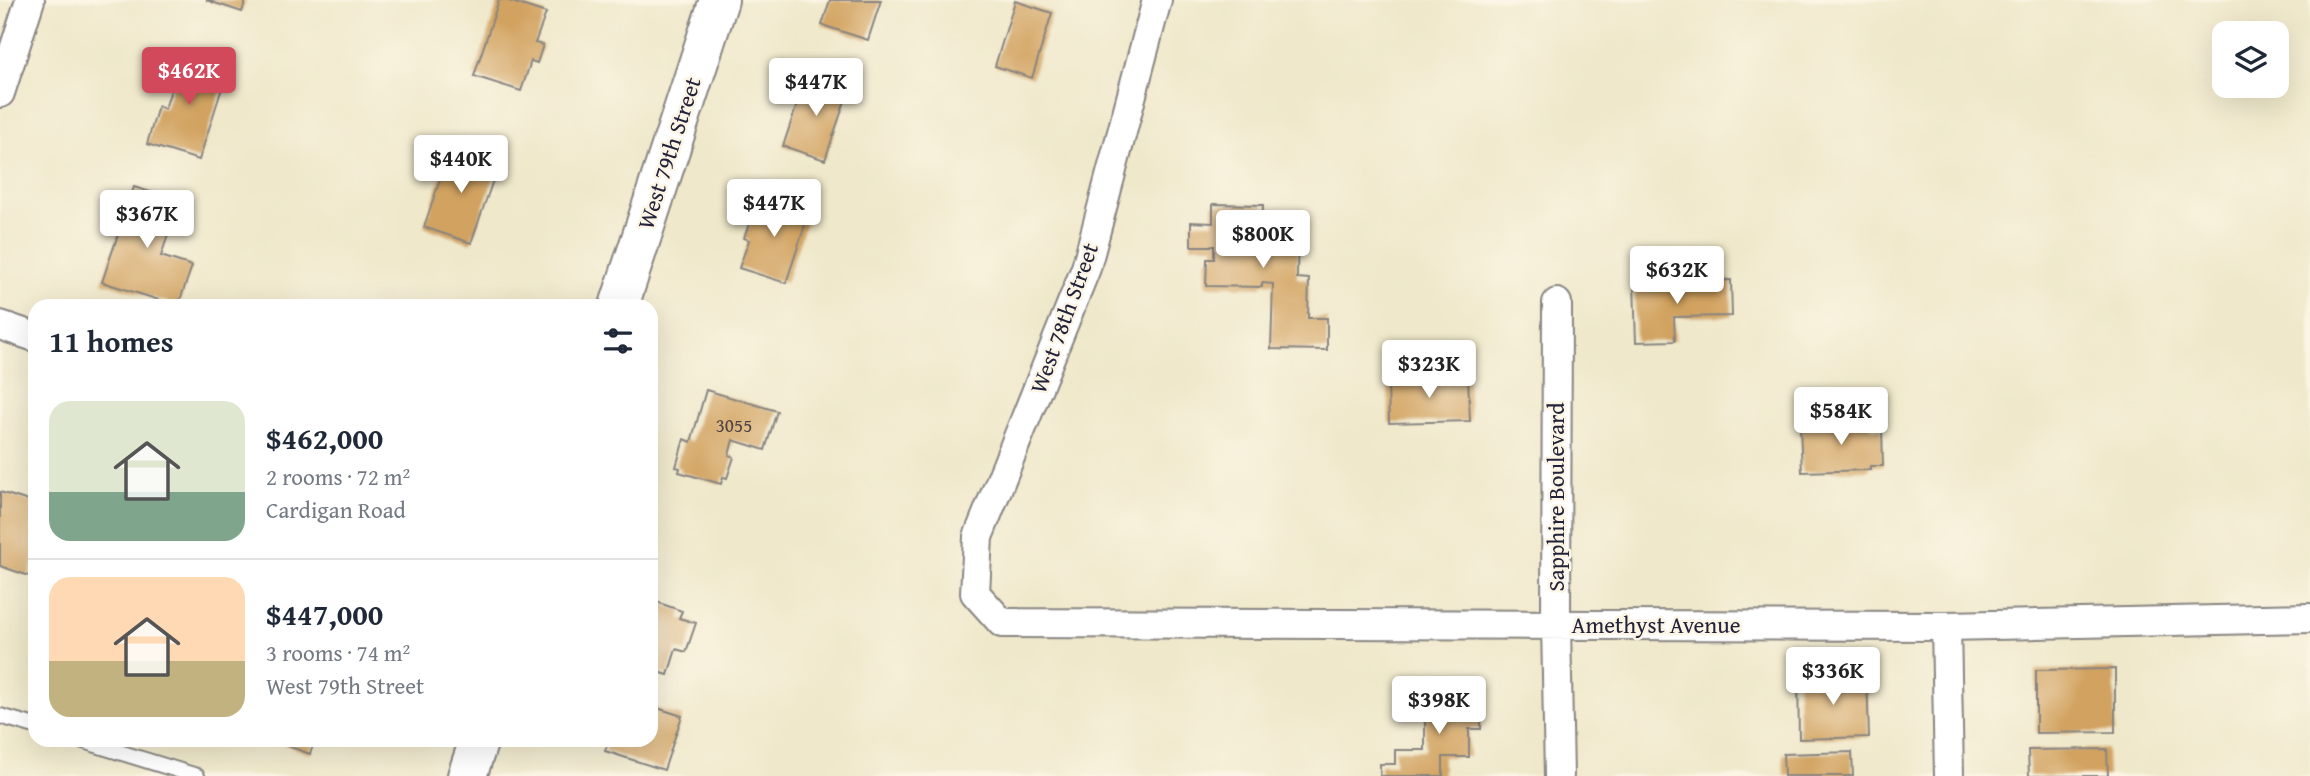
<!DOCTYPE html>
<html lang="en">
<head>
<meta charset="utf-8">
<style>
  body { margin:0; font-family:"Gentium Book Plus",serif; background:#f2f2f3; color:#1f2937; height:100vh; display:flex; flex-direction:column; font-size:26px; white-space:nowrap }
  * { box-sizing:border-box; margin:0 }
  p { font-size:23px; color:#747a83 }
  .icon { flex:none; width:38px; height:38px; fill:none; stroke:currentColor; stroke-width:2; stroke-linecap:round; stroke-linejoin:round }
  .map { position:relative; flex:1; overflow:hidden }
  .side { position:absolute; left:28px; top:299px; width:630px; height:448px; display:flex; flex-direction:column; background:#fff; border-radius:21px; box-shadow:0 7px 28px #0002 }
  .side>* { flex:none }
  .fabs { position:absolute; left:2212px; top:21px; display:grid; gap:14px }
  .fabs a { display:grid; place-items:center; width:77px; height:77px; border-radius:14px; background:#fff; box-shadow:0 7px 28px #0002; font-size:35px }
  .price { position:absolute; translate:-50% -60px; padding:0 16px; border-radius:7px; background:#fff; color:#222; font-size:23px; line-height:46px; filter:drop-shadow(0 2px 4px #0008) }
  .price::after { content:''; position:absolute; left:50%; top:42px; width:21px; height:16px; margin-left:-10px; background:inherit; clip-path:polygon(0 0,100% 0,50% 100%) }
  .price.on { background:#d1495b; color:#fff }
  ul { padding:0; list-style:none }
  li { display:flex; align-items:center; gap:21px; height:175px; padding:0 21px }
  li+li { border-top:2px solid #e0e1e3 }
  li span { display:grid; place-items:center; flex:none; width:196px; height:140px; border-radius:21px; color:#555 }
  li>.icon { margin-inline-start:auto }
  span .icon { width:84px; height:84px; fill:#fffc; stroke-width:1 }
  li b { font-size:30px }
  h2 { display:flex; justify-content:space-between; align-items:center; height:84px; padding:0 21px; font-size:30px }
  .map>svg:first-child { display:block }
  .building { fill:#d2a361 }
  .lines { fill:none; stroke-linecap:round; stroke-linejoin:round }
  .lane-casing { stroke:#888582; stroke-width:18 }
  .street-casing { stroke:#888582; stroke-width:32 }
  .secondary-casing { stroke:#888582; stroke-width:42 }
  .lane { stroke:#fff; stroke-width:14 }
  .street { stroke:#fff; stroke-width:28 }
  .secondary { stroke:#fff; stroke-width:38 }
  .labels { text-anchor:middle; stroke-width:5; stroke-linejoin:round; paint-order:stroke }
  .number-label { font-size:19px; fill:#4e4244 }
  .street-label { font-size:23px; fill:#22223b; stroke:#fcf5e5 }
</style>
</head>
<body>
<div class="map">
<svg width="2310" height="776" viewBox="0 0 2310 776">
  <rect width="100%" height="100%" fill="#fcf5e5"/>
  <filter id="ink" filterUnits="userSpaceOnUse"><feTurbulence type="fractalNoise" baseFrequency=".0143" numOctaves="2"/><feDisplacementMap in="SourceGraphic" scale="14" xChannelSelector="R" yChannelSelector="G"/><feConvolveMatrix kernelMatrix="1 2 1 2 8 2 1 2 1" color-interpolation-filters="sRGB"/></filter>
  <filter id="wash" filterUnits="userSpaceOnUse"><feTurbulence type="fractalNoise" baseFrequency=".00686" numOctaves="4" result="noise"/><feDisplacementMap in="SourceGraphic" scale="28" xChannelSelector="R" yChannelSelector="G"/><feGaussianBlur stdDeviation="1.57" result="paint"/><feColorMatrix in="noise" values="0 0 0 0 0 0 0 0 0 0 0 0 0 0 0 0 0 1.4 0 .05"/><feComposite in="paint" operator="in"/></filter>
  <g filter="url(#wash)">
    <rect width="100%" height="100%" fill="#efe8ca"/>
    <g id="blocks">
      <!-- building -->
      <path class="building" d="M206,0H246L242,12Z
        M499,0H506L546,13L535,43L543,45L537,63L531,61L521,91L474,76Z
        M830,0H881L868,40L822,25Z
        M1015,1L1052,13L1032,78L995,66Z
        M183,51L229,66L199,160L147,144L158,106L165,109Z
        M807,75L849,89L825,160L783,146Z
        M451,147L499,163L471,243L424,227Z
        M134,187L179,201L161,256L192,266L178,306L102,282Z
        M765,195L810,210L786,283L739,268L749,240L744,238L750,221L756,223Z
        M1213,204L1263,205L1262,230H1273L1274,218L1298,219L1297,278L1309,279L1308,318H1327V350L1271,349L1273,284L1262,283V287L1206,286L1207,259H1214V246H1191V222L1213,223Z
        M1731,280L1732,316L1674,317L1675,341L1636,342L1634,283Z
        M1468,377L1470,421L1389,423L1388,379Z
        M706,390L777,411L765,450L733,440L729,455L734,457L727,478L723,477L721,484L679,472L680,468L676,467L684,439L691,442Z
        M1870,423L1871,428H1882L1883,466H1870V470L1802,472L1800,425Z
        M0,492L35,503V557L29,576L0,566Z
        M651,600L682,611L679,618L696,623L686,652L676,649L668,675L658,672L651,690Z
        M2115,669V732L2036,733V670Z
        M1867,675L1869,737L1799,739L1798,676Z
        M1425,693L1471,694L1470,703H1481V729H1469V757H1443V776H1380V764H1395V750H1425Z
        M651,706L682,716L664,770L605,751L609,740H651Z
        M271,740H315L310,754Z
        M2107,749L2108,776H2029L2028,750Z
        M1852,752L1853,776H1784L1783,754Z"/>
    </g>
  </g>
  <g filter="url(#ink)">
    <use href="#blocks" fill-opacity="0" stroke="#888582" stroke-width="2"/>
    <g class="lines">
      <!-- lane casing -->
      <g class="lane-casing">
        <path id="lane" d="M0,716L35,726
          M80,740L197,776"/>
      </g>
      <!-- street casing -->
      <g class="street-casing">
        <path id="street" d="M1157,0L1086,268L978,537L975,593L1002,623L1946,626L2310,618
          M0,93L30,0
          M1557,303L1556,625L1559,776
          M0,325L35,337
          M1946,626L1949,776"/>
      </g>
      <!-- secondary casing -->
      <g class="secondary-casing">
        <path id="secondary" d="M619,306L719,0
          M467,776L479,740"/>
      </g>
      <!-- lane -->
      <use href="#lane" class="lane"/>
      <!-- street -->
      <use href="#street" class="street"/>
      <!-- secondary -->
      <use href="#secondary" class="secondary"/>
    </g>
  </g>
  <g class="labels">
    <!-- number labels -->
    <g class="number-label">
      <text x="734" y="432">3055</text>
    </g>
    <!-- street labels -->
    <g class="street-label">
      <text transform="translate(669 153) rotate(-72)" y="8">West 79th Street</text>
      <text transform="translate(1064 318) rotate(-70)" y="8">West 78th Street</text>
      <text transform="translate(1556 497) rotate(-90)" y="8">Sapphire Boulevard</text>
      <text x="1656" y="633">Amethyst Avenue</text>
    </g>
  </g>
</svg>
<div class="fabs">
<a><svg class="icon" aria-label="layers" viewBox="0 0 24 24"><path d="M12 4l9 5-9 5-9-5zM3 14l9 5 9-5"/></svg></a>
</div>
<b class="price on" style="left:189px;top:107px">$462K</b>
<b class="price" style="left:816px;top:118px">$447K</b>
<b class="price" style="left:461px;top:195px">$440K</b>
<b class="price" style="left:774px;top:239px">$447K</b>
<b class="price" style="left:147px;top:250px">$367K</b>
<b class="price" style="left:1263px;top:270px">$800K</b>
<b class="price" style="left:1677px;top:306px">$632K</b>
<b class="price" style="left:1429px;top:400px">$323K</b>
<b class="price" style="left:1841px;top:447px">$584K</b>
<b class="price" style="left:1833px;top:707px">$336K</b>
<b class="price" style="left:1439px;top:736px">$398K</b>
<section class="side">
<h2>11 homes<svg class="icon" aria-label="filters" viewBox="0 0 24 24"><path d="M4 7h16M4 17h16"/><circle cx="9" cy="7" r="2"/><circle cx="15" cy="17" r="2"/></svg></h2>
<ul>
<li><span style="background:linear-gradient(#dfe7d0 65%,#7fa58c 0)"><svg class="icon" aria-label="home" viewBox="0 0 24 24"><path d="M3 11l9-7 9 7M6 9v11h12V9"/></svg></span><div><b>$462,000</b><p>2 rooms · 72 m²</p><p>Cardigan Road</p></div></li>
<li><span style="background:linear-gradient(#ffd9b3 60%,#c2b280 0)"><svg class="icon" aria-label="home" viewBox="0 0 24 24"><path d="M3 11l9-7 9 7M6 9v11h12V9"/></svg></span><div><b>$447,000</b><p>3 rooms · 74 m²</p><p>West 79th Street</p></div></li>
</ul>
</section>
</div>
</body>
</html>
